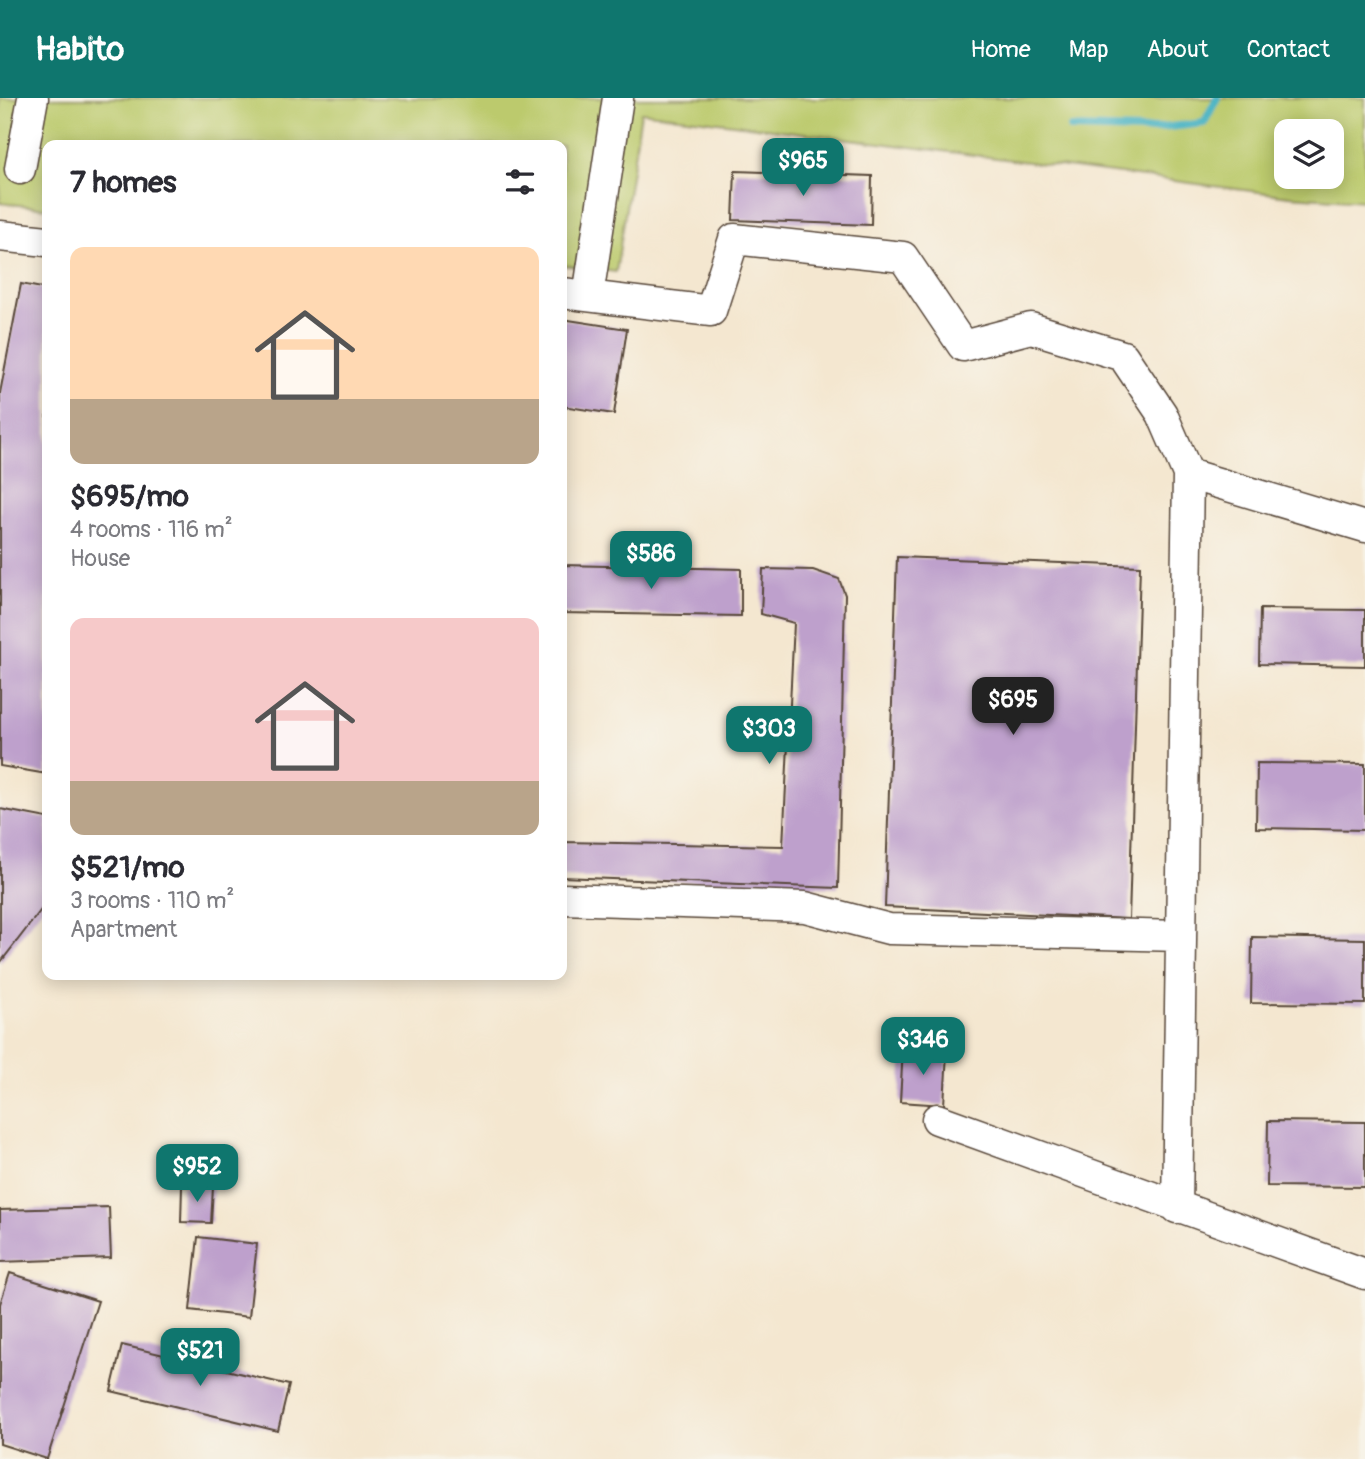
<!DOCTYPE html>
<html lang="en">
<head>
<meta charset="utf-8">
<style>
  body { margin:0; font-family:Pangolin,sans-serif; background:#f7f7f7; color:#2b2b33; height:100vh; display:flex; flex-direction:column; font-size:26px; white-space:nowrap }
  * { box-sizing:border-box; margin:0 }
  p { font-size:23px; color:#7c7c81 }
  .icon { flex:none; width:38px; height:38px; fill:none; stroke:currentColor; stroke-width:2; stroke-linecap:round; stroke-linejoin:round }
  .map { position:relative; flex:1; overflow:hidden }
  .panel { position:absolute; left:42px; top:42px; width:525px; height:840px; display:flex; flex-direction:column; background:#fff; border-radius:14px; box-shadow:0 4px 18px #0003 }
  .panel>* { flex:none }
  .controls { position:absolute; left:1274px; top:21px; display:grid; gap:14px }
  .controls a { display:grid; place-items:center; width:70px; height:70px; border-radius:14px; background:#fff; box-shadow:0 4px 18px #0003; font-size:35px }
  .price { position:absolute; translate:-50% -60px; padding:0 16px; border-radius:14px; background:#0f766e; color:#fff; font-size:23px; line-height:46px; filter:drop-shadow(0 2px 4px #0008) }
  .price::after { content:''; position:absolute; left:50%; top:42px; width:21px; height:16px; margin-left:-10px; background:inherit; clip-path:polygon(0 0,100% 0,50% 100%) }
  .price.current { background:#222; color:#fff }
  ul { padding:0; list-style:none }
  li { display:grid; align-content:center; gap:14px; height:371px; padding:0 28px }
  li span { display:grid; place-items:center; height:217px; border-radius:14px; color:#555 }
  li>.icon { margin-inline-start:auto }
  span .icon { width:126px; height:126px; fill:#fffc; stroke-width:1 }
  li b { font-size:30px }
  h2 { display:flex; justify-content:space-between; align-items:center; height:84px; padding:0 28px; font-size:30px }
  header { display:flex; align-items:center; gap:42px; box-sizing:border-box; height:98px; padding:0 35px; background:#0f766e; color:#fff }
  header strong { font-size:33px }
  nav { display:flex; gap:38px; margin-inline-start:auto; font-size:24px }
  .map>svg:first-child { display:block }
  .green { fill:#bcca6d; stroke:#7c7a46; stroke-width:2; fill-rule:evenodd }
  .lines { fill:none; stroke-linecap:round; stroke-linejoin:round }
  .stream { stroke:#46b2c3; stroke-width:8 }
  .building { fill:#bea0cc }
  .minor-casing { stroke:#574639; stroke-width:33 }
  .minor { stroke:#fff; stroke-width:30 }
</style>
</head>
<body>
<header>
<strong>Habito</strong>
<nav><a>Home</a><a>Map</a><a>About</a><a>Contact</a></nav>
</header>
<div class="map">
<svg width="1365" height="1361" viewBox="0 0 1365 1361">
  <rect width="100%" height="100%" fill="#f7f3e8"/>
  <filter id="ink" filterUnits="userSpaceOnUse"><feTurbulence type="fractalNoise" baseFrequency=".0143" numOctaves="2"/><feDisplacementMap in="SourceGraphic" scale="14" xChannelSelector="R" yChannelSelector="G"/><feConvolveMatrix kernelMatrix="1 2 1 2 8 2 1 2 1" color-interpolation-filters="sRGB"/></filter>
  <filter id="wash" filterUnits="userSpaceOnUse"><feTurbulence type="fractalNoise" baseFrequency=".00686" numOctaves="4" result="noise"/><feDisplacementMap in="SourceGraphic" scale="28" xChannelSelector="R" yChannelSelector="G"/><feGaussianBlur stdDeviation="1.57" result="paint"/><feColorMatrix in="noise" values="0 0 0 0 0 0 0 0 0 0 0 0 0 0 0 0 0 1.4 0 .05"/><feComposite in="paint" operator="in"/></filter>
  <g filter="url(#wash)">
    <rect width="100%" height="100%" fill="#f4e7d0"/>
    <!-- green -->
    <path class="green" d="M0,0H1365V103L1290,98L641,14L616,174L562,167V47H47V110L0,105ZM1286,33H1332V79H1286Z"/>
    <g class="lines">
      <!-- stream -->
      <path class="stream" d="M1071,30L1144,32L1204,25L1217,0"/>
    </g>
    <g id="blocks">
      <!-- building -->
      <path class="building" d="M735,73L872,78L871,127L733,122Z
        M21,186L47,191V676L0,668V295Z
        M562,221L627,231L614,316L562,308Z
        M897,459L1140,468L1129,821L885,809Z
        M562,467L741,471V518L562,515Z
        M763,471L813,472L839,481L845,497L838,790L562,779V744L783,748L794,525L761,516Z
        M1260,511L1365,512V568L1259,566Z
        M1257,665L1365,666V732L1256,730Z
        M0,711L47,720V804L0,865Z
        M1252,839L1365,841V906L1251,905Z
        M903,950L947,954L944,1007L900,1004Z
        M1268,1023L1365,1024V1089L1267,1088Z
        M182,1088L213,1089L211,1125L181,1124Z
        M109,1109L111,1160L0,1164V1112Z
        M198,1139L257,1146L249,1219L190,1212Z
        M10,1175L98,1203L47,1361L0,1346V1206Z
        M122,1247L289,1287L278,1333L111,1293Z"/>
    </g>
  </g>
  <g filter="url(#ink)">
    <use href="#blocks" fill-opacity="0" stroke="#574639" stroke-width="2"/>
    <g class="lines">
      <!-- minor casing -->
      <g class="minor-casing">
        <path id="minor" d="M20,71L33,0
          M0,138L47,143
          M562,195L711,213L734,141L903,159L963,248L1031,230L1123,258L1162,316L1188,376L1365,429
          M588,198L618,0
          M562,801L805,809L889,831L1181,838
          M937,1021L1365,1176
          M1177,1110L1188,376"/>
      </g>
      <!-- minor -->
      <use href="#minor" class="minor"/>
    </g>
  </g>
</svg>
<div class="controls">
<a><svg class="icon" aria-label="layers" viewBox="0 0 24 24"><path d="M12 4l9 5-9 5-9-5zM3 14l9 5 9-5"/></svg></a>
</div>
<b class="price" style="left:803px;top:100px">$965</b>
<b class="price" style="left:651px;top:493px">$586</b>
<b class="price current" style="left:1013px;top:639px">$695</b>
<b class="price" style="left:769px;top:668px">$303</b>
<b class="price" style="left:923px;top:979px">$346</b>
<b class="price" style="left:197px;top:1106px">$952</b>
<b class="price" style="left:200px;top:1290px">$521</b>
<section class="panel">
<h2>7 homes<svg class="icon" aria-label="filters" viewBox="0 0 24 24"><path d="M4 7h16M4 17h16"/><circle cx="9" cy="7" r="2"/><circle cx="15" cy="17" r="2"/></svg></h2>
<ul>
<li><span style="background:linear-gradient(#ffd9b3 70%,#b9a48a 0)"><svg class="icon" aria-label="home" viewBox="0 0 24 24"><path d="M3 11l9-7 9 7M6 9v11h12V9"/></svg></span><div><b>$695/mo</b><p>4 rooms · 116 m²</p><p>House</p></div></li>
<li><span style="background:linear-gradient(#f6c9c9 75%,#b9a48a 0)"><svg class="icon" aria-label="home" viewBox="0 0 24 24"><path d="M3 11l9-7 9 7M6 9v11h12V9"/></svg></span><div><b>$521/mo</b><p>3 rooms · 110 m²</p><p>Apartment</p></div></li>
</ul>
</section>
</div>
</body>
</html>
